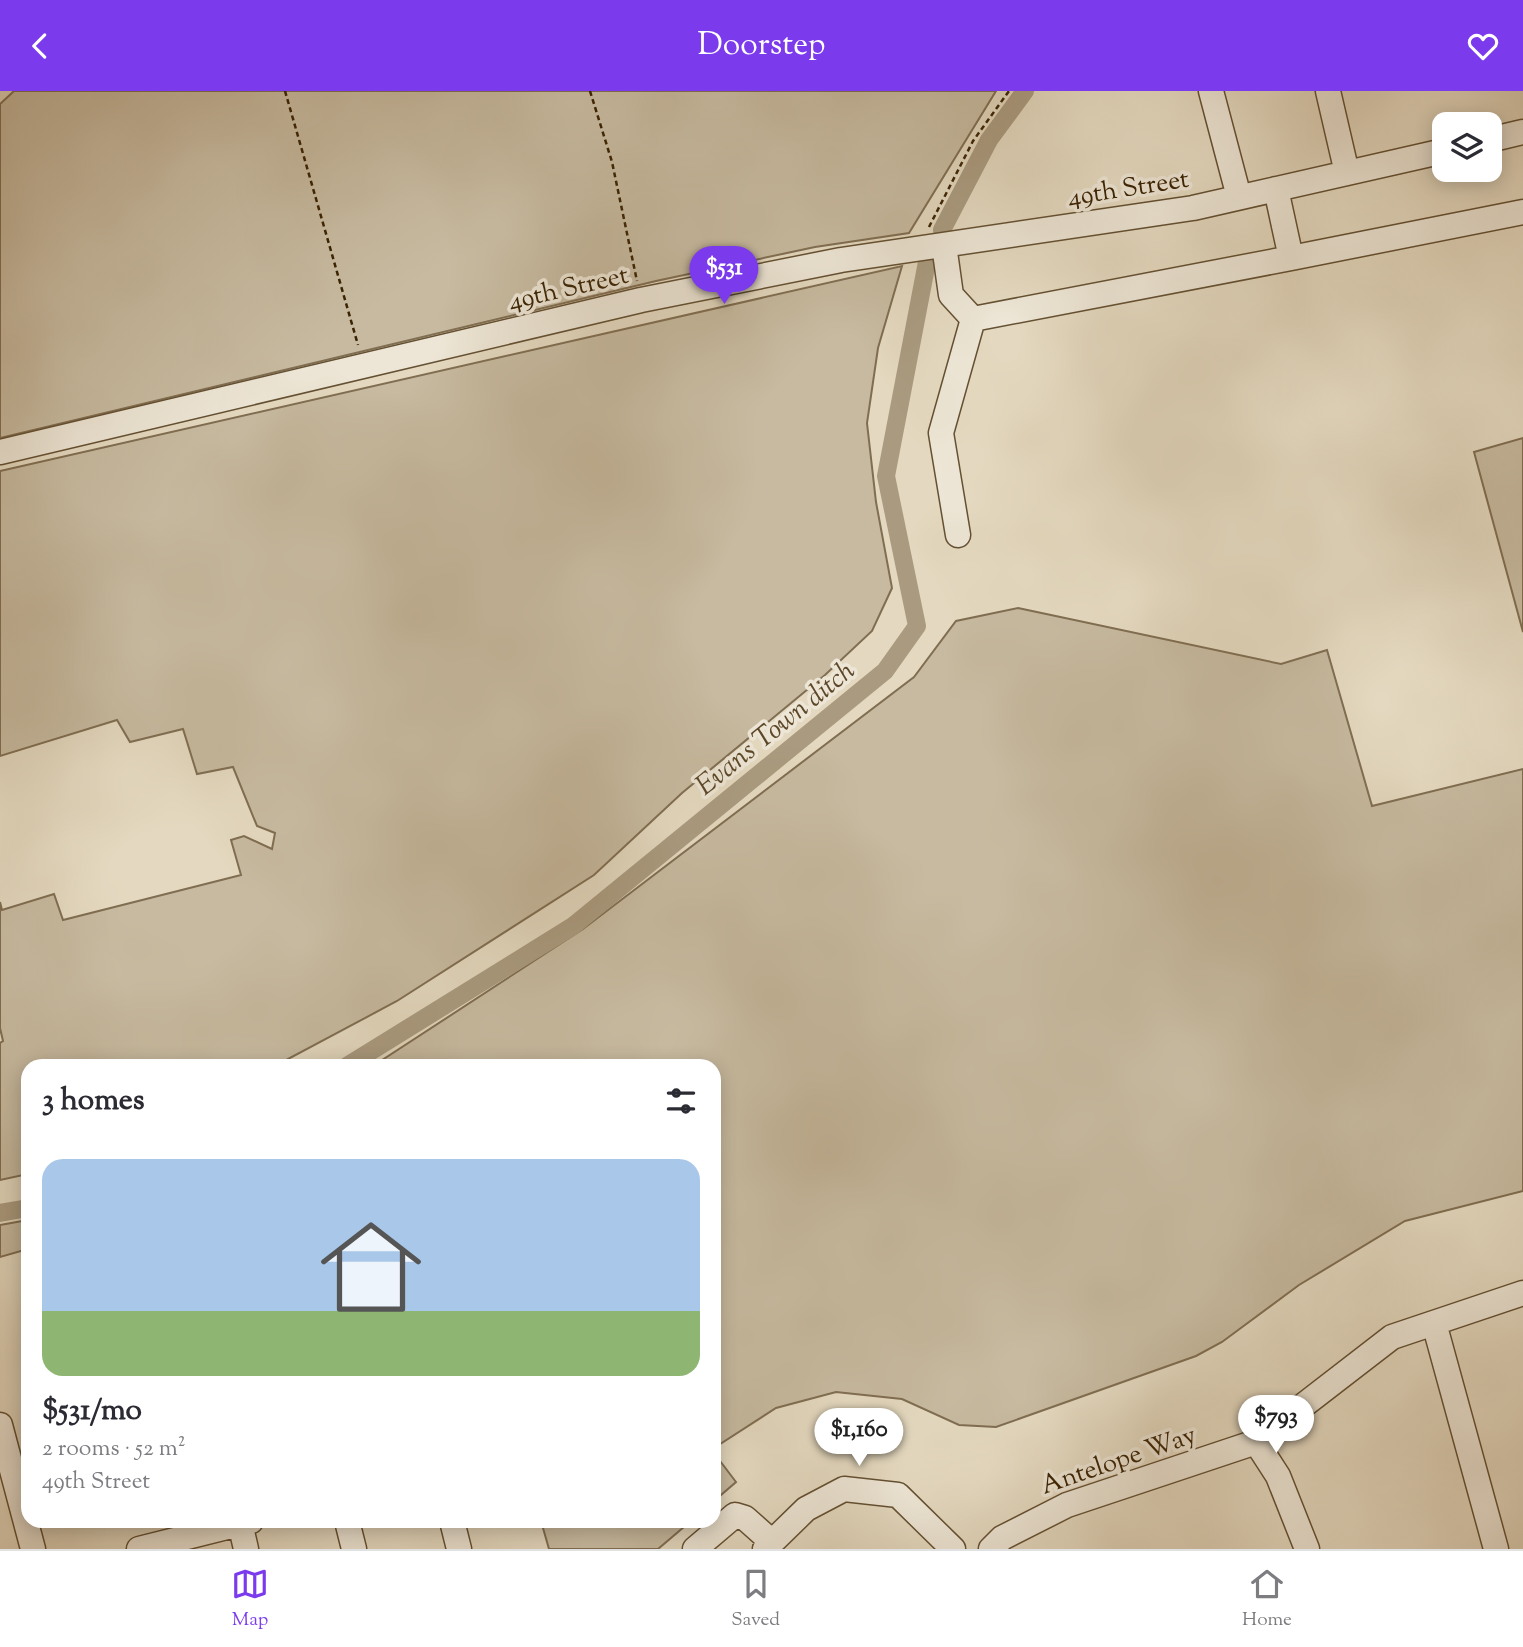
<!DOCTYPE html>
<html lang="en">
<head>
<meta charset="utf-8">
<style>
  body { margin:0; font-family:"Sorts Mill Goudy",serif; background:#f7f7f7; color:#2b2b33; height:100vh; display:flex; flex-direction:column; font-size:26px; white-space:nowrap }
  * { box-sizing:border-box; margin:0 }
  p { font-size:23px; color:#7c7c81 }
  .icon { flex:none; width:38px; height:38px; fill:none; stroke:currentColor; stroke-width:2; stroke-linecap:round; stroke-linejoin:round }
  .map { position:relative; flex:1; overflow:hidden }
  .side { position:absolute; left:21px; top:968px; width:700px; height:469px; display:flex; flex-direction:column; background:#fff; border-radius:21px; box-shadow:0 4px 18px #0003 }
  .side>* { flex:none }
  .fabs { position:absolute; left:1432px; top:21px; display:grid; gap:14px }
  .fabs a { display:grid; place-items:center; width:70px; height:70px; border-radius:14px; background:#fff; box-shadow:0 4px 18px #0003; font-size:35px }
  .price { position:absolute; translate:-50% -60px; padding:0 16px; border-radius:24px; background:#fff; color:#222; font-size:23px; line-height:46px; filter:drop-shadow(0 2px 4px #0008) }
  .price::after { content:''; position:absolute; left:50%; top:42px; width:21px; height:16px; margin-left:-10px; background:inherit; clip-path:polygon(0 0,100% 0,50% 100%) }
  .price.active { background:#7c3aed; color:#fff }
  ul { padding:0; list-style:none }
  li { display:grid; align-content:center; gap:14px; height:371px; padding:0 21px }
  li+li { border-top:2px solid #e1e1e2 }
  li span { display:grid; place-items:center; height:217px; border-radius:21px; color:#555 }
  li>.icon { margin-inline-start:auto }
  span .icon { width:126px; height:126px; fill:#fffc; stroke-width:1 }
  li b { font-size:30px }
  h2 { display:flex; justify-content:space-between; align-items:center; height:84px; padding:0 21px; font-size:30px }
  header { display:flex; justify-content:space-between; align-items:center; height:91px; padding:0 21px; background:#7c3aed; color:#fff; font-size:32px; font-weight:600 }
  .dock { display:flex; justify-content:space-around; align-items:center; height:98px; border-top:2px solid #e1e1e2; background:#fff; font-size:19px; color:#7c7c81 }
  .dock a { display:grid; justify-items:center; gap:4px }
  .dock .active { color:#7c3aed }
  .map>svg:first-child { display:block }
  .green { fill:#c7baa0; stroke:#806e52; stroke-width:2 }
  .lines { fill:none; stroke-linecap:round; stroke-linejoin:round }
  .canal { stroke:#aa9b80; stroke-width:18 }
  .minor-casing { stroke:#645032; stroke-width:27 }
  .path { stroke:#3a2303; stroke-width:2.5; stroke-dasharray:5 3.5; stroke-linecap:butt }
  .minor { stroke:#ede6d6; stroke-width:24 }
  .labels { text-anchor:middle; stroke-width:7; stroke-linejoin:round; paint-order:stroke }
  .street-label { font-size:26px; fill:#3a2303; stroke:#ede6d6 }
  .water-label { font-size:28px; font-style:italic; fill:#5c4728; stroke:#ede6d6 }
</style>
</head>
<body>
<header><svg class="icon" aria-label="back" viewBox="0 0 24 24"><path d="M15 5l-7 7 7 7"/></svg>Doorstep<svg class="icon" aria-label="heart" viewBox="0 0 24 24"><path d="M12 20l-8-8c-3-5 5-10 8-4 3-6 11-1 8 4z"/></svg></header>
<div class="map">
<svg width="1523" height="1458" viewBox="0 0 1523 1458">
  <rect width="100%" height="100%" fill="#e4d9c0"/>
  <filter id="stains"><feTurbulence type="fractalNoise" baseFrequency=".00286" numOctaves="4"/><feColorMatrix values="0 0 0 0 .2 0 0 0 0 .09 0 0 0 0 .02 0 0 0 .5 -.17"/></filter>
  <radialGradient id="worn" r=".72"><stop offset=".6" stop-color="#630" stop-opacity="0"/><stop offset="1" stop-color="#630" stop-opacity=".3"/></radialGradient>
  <!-- green -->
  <path class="green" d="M14,0H996L909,142L815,156L656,190L0,347V13Z
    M902,175L878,257L867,332L876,411L892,497L872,540L825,584L682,702L594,784L397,910L275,975H28V1083L0,1089V952L3,950L0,937V811L2,819L54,803L63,829L241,784L231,749L244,745L272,758L275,742L257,735L233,676L197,683L183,638L130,651L117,629L0,665V380Z
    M1523,347V541L1474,361Z
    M1018,517L1281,573L1327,559L1372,715L1523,678V1100L1405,1130L1299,1194L1222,1251L1196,1265L996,1336L959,1334L902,1308L836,1301L776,1317L714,1357V975H373L583,838L914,586L956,530Z
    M28,1129V1158L0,1166V1134Z
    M714,1362L736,1391L714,1410Z
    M541,1430H691L658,1458H549Z"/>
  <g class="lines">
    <!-- canal -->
    <path class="canal" d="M942,139L989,49L1025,0
      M347,975L573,835L885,580L917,535L886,385L927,171
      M0,1122L28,1117"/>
    <!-- minor casing -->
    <g class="minor-casing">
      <path id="minor" d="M1211,0L1239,106
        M1328,0L1347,82
        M1489,49L1523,41
        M944,154L951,204L973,228
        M1291,167L1523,121
        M0,361L641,209L841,169L1193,117L1444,60
        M958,444L941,342L973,228L1291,167L1276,98
        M1434,1232L1496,1458
        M0,1334L33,1458
        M1256,1351L1278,1385L1307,1458
        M347,1430L354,1458
        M452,1430L459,1458
        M240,1432L246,1458
        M139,1458L251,1430
        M695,1458L735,1424L745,1427L772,1451
        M765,1458L806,1418L844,1398L898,1404L953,1458
        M991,1458L1002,1447L1067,1414L1256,1351L1392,1246L1523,1202"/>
    </g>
    <!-- path -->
    <path class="path" d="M285,0L358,254
      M590,0L612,71L637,190
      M929,136L973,50L1009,0"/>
    <!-- minor -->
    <use href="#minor" class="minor"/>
  </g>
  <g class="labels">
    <!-- street labels -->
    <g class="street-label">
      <text transform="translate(1128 96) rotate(-9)" y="9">49th Street</text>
      <text transform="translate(568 196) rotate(-13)" y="9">49th Street</text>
      <text transform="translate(1118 1368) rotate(-19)" y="9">Antelope Way</text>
    </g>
    <!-- water labels -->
    <g class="water-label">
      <text transform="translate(774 636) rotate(-39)" y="10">Evans Town ditch</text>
    </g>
  </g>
  <rect width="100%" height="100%" filter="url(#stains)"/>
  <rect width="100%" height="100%" fill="url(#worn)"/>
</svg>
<div class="fabs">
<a><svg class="icon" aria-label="layers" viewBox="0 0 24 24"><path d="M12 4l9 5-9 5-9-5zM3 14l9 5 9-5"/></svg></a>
</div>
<b class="price active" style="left:724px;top:215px">$531</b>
<b class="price" style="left:1276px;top:1364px">$793</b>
<b class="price" style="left:859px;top:1377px">$1,160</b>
<section class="side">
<h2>3 homes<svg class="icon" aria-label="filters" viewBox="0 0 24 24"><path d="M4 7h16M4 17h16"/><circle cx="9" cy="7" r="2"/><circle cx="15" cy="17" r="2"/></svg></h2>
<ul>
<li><span style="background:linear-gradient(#a9c7e8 70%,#8fb573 0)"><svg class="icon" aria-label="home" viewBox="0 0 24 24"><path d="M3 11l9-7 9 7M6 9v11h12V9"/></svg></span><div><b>$531/mo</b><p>2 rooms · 52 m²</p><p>49th Street</p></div></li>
</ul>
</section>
</div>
<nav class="dock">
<a class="active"><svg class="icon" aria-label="map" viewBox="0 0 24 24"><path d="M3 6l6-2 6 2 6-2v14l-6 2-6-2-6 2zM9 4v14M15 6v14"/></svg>Map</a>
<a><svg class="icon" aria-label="saved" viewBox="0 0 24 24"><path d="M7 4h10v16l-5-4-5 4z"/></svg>Saved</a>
<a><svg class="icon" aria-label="home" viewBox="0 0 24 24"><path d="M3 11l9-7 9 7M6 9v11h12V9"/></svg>Home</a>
</nav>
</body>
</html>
